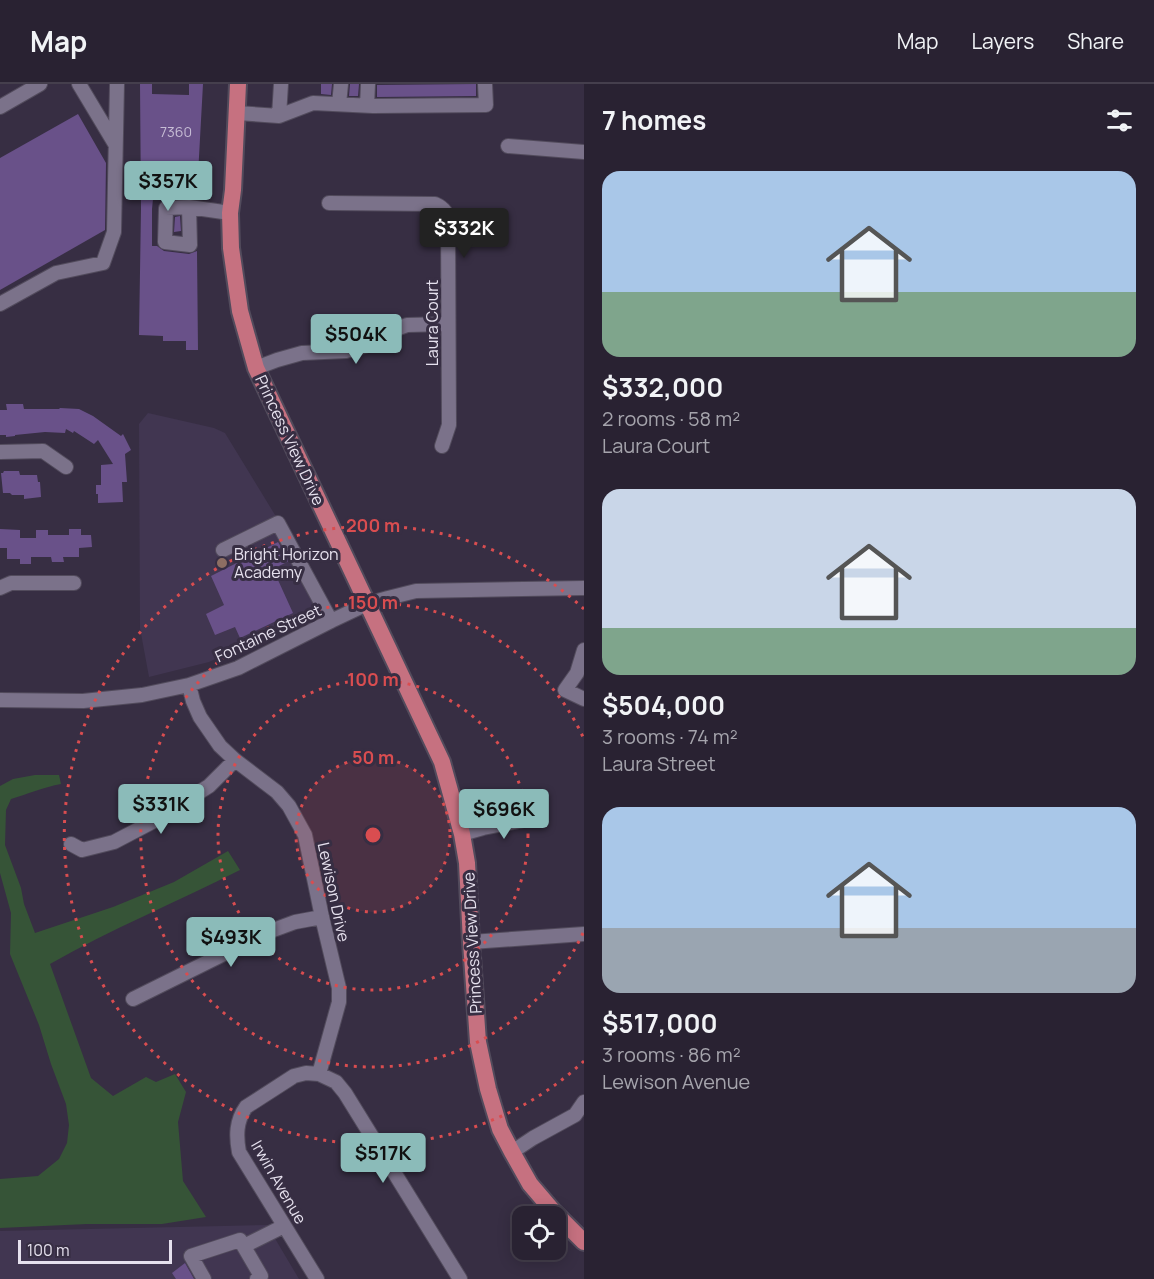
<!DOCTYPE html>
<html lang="en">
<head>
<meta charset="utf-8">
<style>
  body { margin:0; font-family:Manrope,sans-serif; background:#352f3e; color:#f1f3f6; height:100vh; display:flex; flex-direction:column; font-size:22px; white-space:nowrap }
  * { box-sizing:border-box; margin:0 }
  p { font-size:20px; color:#a5a4ac }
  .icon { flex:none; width:33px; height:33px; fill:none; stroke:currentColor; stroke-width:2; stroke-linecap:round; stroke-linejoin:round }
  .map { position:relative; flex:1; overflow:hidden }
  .panel { display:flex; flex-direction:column; background:#292232; width:570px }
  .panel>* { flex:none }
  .fabs { position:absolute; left:512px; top:1122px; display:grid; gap:12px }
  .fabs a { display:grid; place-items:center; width:54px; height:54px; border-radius:12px; background:#292232; box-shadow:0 3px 15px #0003,0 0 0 2px #453f4d; font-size:30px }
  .scale { position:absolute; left:18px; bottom:15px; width:154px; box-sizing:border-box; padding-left:6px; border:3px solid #e6e1ee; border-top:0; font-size:16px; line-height:21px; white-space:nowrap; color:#e6e1ee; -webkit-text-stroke:4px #372e43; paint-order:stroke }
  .price { position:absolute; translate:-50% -51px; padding:0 14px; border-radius:6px; background:#8bbbb9; color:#111; font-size:20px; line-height:39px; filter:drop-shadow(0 2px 3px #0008) }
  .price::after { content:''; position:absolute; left:50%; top:36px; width:18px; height:14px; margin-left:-9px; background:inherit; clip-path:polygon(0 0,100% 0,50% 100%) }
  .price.active { background:#222; color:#fff }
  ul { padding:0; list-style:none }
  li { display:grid; align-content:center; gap:12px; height:318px; padding:0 18px }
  li span { display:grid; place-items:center; height:186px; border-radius:18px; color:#555 }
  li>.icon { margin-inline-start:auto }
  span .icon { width:108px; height:108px; fill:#fffc; stroke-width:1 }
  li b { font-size:26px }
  h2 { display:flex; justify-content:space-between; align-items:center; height:72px; padding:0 18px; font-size:26px }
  header { display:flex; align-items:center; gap:36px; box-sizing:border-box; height:84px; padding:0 30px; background:#292232; border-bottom:2px solid #453f4d }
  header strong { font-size:28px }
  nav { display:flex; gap:33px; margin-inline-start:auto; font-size:21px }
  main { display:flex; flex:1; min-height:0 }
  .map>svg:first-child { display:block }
  .built { fill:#413651 }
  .green { fill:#365437 }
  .building { fill:#695189 }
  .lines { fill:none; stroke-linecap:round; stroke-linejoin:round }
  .minor-casing { stroke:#524b5c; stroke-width:16 }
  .major-casing { stroke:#524b5c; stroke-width:20 }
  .minor { stroke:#7b728a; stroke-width:14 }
  .major { stroke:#c67180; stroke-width:16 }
  .ring { fill:none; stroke:#d94d50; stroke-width:3; stroke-dasharray:3 6 }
  .education-dot { fill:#8d6e63; stroke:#372e43; stroke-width:2 }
  .labels { text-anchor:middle; stroke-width:6; stroke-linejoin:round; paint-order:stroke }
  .number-label { font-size:14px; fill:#c7bdd5 }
  .street-label { font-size:16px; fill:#e6e1ee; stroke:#372e43 }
  .poi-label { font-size:16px; fill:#e6e1ee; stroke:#372e43; text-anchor:start }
  .centre { fill:#d94d50; stroke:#372e43; stroke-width:3 }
  .ring-label { font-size:18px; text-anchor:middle; font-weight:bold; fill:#d94d50; stroke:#372e43; stroke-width:6; stroke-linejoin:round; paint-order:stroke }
</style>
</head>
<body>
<header>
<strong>Map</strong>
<nav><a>Map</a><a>Layers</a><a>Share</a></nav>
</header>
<main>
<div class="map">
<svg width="584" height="1195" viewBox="0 0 584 1195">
  <rect width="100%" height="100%" fill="#372e43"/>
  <!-- built -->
  <path class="built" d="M148,329L214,344L225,349L330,521L209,578L149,593L140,544L139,340Z
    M267,1141L299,1195H0V1147Z"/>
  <!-- green -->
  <path class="green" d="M35,691H59L61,700C44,703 28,710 11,715L6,726L5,761L21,804L24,820L35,849L113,823L174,798L228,767L240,786C177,818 111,845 50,880L91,994L113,1012L146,993L156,998L175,990L186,1008L178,1038L183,1097L206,1133L162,1140H87L0,1144V1095L38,1092L59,1075L67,1059L69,1041L66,1020L51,980L39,941L10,870L11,829L0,789V702L13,695Z"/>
  <!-- building -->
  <path class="building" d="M140,0H152V10L189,11V0H203L197,109L174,108V115H153L152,125V162H157L164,167L189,170L197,167L198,266H186V257H163V252L139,251L141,125Z
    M321,0H332L331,11L321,10Z
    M350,0H359L358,12H349Z
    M476,0V12L377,13V1Z
    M78,30L106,79L105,146L0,206V74Z
    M180,132L181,147L174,148L175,133Z
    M6,320H23L24,325H59L60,324L79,325L93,332L121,352L123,350L131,366L125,370L127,398H122L123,418L98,419V410H96V401H101V381L113,380L98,356L94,360L74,347L73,349L66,345L65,349L45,348L15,351V352L6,353V351H0V326H7Z
    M4,387H19L20,391H37L38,398H40L41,413L24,415V411H12L10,409H3L1,389H3Z
    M0,445L20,446V454H36V446H48V451H69V445H81V451H91L92,463L79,464V473H63L64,478H52L51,473H31V480H20V475H7V464H0Z
    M278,458L289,477L273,485L293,529L240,554L235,543L215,551L206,530L224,521L211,492Z
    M185,1179L194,1195H176L172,1189Z"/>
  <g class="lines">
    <!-- minor casing -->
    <g class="minor-casing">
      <path id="minor" d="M79,0L115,60
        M339,20L341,0
        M367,22L368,0
        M0,23L40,0
        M237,29L279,32L281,0
        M279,32L313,19L373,22L486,21L485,0
        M508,62L584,68
        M329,119L435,120C444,124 448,129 448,138L449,341L442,362
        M189,123L166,124L165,158L190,161L189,123L230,129
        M0,220L56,189L103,179L114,148L117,0
        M256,284L277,276L302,269L346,267L371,260L394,246L407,241L448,240
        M0,368L43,367L66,383
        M223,466L278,439L331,537
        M0,504L11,499H74
        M584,566L577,589L565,606L584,615
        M189,601L193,617L200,633L220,662L235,676L277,708L289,722L305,751L322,833L339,904V918L319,990
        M0,616L83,617L142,611L189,601L238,584L331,537L367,520L388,514L416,507L584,504
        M462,750L483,744L539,733
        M71,760L82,766L114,758L154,737L209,702L235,676
        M471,858L584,850
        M133,915L268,848L295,838L322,833
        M512,1068L533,1054L575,1031L584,1018
        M244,1162L284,1142
        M204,1195L191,1172L240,1156L261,1192L257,1195
        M317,1195L239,1068C236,1052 236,1037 246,1023L294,992L306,989L319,990L336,998L345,1009L460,1195"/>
    </g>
    <!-- major casing -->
    <g class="major-casing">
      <path id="major" d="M238,0L233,106L230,129L231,164L240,227L256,284L442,678L462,750L467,779L471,858L478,958L488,1005L500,1045L512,1068L530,1100L553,1127L584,1158"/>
    </g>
    <!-- minor -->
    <use href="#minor" class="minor"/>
    <!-- major -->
    <use href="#major" class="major"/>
  </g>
  <!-- distance rings -->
  <circle cx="373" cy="751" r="77" fill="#d94d50" fill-opacity=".12"/>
  <g class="ring">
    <circle cx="373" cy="751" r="77"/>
    <circle cx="373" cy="751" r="155"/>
    <path d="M583 849A232 232 0 1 1 583 653"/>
    <path d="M584 977A309 309 0 1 1 584 525"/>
  </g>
  <!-- markers -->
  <circle class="education-dot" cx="222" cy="479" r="6"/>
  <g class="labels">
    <!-- number labels -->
    <g class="number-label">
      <text x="176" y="53">7360</text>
    </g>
    <!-- street labels -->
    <g class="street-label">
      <text transform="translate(432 239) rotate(-90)" y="6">Laura Court</text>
      <text transform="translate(290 356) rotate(65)" y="6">Princess View Drive</text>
      <text transform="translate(268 549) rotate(-25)" y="6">Fontaine Street</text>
      <text transform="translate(334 808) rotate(78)" y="6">Lewison Drive</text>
      <text transform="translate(472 859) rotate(-93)" y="6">Princess View Drive</text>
      <text transform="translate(279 1098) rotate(60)" y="6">Irwin Avenue</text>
    </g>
    <!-- poi labels -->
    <g class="poi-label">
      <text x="234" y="476">Bright Horizon<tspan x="234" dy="18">Academy</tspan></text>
    </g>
  </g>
  <circle cx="373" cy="751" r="9" class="centre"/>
  <g class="ring-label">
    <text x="373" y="448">200 m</text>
    <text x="373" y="525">150 m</text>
    <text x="373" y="602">100 m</text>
    <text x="373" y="680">50 m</text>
  </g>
</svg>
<div class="fabs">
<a><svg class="icon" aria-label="locate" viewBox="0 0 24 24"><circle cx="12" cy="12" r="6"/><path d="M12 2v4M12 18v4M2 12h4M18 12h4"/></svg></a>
</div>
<div class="scale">100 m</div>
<b class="price" style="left:168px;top:128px">$357K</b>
<b class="price active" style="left:464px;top:175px">$332K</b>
<b class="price" style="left:356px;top:281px">$504K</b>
<b class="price" style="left:161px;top:751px">$331K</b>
<b class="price" style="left:504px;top:756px">$696K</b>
<b class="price" style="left:231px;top:884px">$493K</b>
<b class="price" style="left:383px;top:1100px">$517K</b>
</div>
<section class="panel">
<h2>7 homes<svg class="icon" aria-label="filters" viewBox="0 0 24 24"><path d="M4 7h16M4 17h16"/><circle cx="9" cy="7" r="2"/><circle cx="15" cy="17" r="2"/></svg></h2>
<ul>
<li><span style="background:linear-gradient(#a9c7e8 65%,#7fa58c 0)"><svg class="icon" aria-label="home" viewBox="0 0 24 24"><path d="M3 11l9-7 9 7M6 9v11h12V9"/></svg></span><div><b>$332,000</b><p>2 rooms · 58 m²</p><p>Laura Court</p></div></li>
<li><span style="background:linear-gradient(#c9d6e8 75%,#7fa58c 0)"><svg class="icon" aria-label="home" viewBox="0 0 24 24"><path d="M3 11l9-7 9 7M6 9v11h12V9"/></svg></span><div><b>$504,000</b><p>3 rooms · 74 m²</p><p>Laura Street</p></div></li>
<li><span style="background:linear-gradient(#a9c7e8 65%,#9aa5b1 0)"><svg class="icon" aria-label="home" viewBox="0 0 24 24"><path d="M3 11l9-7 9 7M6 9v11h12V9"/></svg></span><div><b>$517,000</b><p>3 rooms · 86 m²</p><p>Lewison Avenue</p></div></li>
</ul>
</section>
</main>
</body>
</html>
